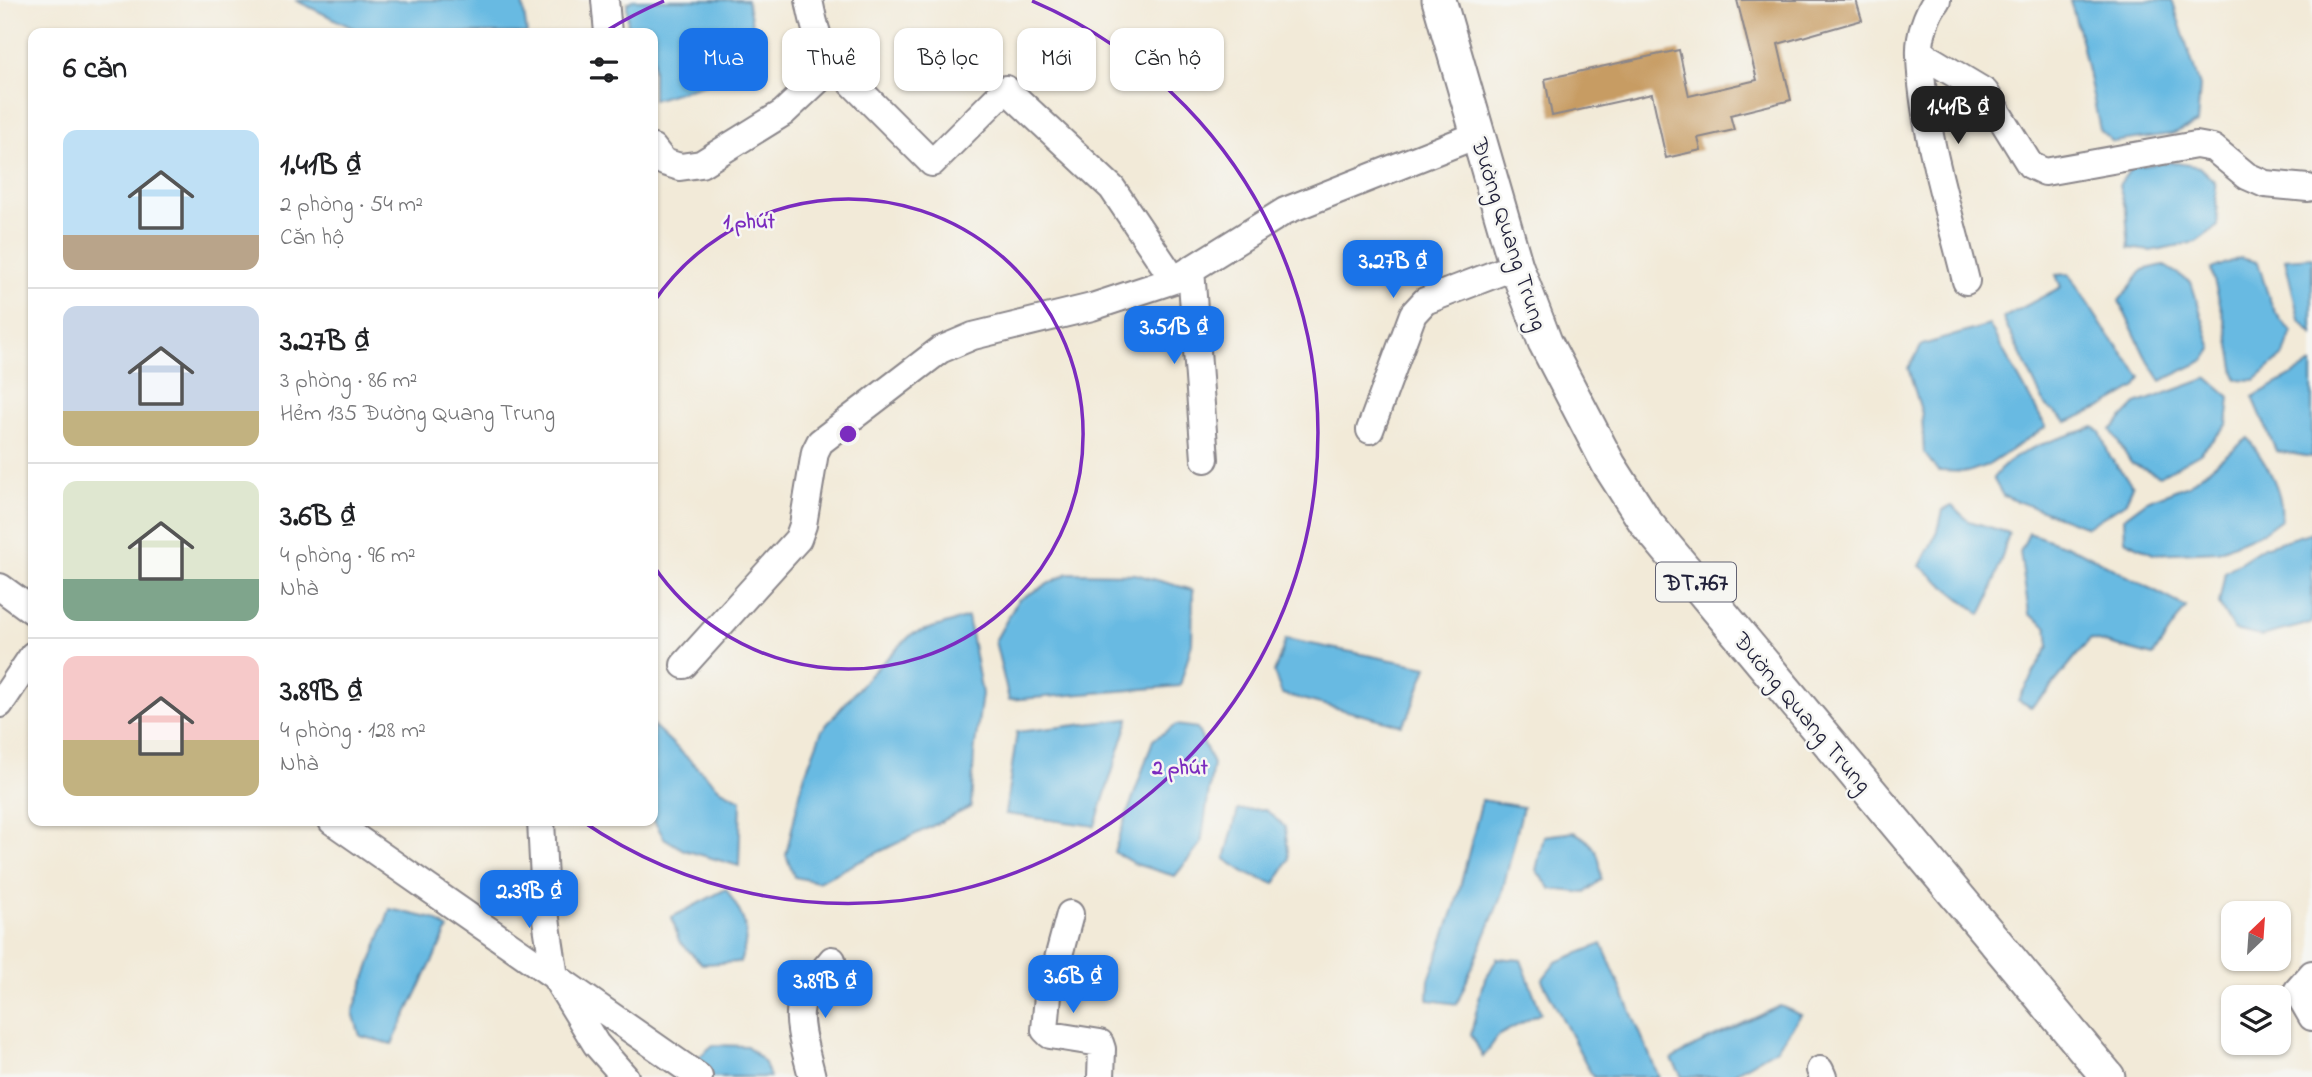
<!DOCTYPE html>
<html lang="vi">
<head>
<meta charset="utf-8">
<style>
  body { margin:0; font-family:"Indie Flower",sans-serif; background:#f2f2f2; color:#202124; height:100vh; display:flex; flex-direction:column; font-size:26px; white-space:nowrap }
  * { box-sizing:border-box; margin:0 }
  p { font-size:23px; color:#757577 }
  .icon { flex:none; width:38px; height:38px; fill:none; stroke:currentColor; stroke-width:2; stroke-linecap:round; stroke-linejoin:round }
  .map { position:relative; flex:1; overflow:hidden }
  .details { position:absolute; left:28px; top:28px; width:630px; height:798px; display:flex; flex-direction:column; background:#fff; border-radius:14px; box-shadow:0 2px 5px #0004 }
  .details>* { flex:none }
  .guide { position:absolute; left:679px; top:28px; width:665px; height:63px; display:flex; gap:14px }
  .needle { width:46px; rotate:25deg }
  .controls { position:absolute; left:2221px; top:901px; display:grid; gap:14px }
  .controls a { display:grid; place-items:center; width:70px; height:70px; border-radius:14px; background:#fff; box-shadow:0 2px 5px #0004; font-size:35px }
  .price { position:absolute; translate:-50% -60px; padding:0 16px; border-radius:14px; background:#1a73e8; color:#fff; font-size:23px; line-height:46px; filter:drop-shadow(0 2px 4px #0008) }
  .price::after { content:''; position:absolute; left:50%; top:42px; width:21px; height:16px; margin-left:-10px; background:inherit; clip-path:polygon(0 0,100% 0,50% 100%) }
  .price.active { background:#222; color:#fff }
  ul { padding:0; list-style:none }
  li { display:flex; align-items:center; gap:21px; height:175px; padding:0 35px }
  li+li { border-top:2px solid #e0e0e0 }
  li span { display:grid; place-items:center; flex:none; width:196px; height:140px; border-radius:14px; color:#555 }
  li>.icon { margin-inline-start:auto }
  span .icon { width:84px; height:84px; fill:#fffc; stroke-width:1 }
  li b { font-size:30px }
  h2 { display:flex; justify-content:space-between; align-items:center; height:84px; padding:0 35px; font-size:30px }
  .tag { padding:0 24px; border-radius:14px; background:#fff; box-shadow:0 2px 5px #0004; font-size:24px; line-height:63px }
  .tag.active { background:#1a73e8; color:#fff }
  .map>svg:first-child { display:block }
  .water { fill:#67bae2; stroke:#446e8e; stroke-width:2 }
  .building { fill:#c79c63 }
  .lines { fill:none; stroke-linecap:round; stroke-linejoin:round }
  .minor-casing { stroke:#8a868a; stroke-width:30 }
  .major-casing { stroke:#8a868a; stroke-width:37 }
  .minor { stroke:#fff; stroke-width:26 }
  .major { stroke:#fff; stroke-width:33 }
  .ring { fill:none; stroke:#7b2cbf; stroke-width:3.5 }
  .labels { text-anchor:middle; stroke-width:5; stroke-linejoin:round; paint-order:stroke }
  .shield { fill:#f6f6f2; stroke:#626272; stroke-width:2 }
  .shield-label { font-size:23px; font-weight:bold; fill:#22223b }
  .street-label { font-size:24px; fill:#22223b; stroke:#f6f6f2 }
  .centre { fill:#7b2cbf; stroke:#f6f6f2; stroke-width:3.5 }
  .ring-label { font-size:21px; text-anchor:middle; font-weight:bold; fill:#7b2cbf; stroke:#f6f6f2; stroke-width:5; stroke-linejoin:round; paint-order:stroke }
</style>
</head>
<body>
<div class="map">
<svg width="2312" height="1077" viewBox="0 0 2312 1077">
  <rect width="100%" height="100%" fill="#f6f6f2"/>
  <filter id="ink" filterUnits="userSpaceOnUse"><feTurbulence type="fractalNoise" baseFrequency=".0143" numOctaves="2"/><feDisplacementMap in="SourceGraphic" scale="14" xChannelSelector="R" yChannelSelector="G"/><feConvolveMatrix kernelMatrix="1 2 1 2 8 2 1 2 1" color-interpolation-filters="sRGB"/></filter>
  <filter id="wash" filterUnits="userSpaceOnUse"><feTurbulence type="fractalNoise" baseFrequency=".00686" numOctaves="4" result="noise"/><feDisplacementMap in="SourceGraphic" scale="28" xChannelSelector="R" yChannelSelector="G"/><feGaussianBlur stdDeviation="1.57" result="paint"/><feColorMatrix in="noise" values="0 0 0 0 0 0 0 0 0 0 0 0 0 0 0 0 0 1.4 0 .05"/><feComposite in="paint" operator="in"/></filter>
  <g filter="url(#wash)">
    <rect width="100%" height="100%" fill="#f2ead8"/>
    <!-- water -->
    <path class="water" d="M295,0H522L527,33H363Z
      M633,0H747L758,50L754,69L653,100V33H628L627,3Z
      M2070,0H2172L2200,86L2197,123L2172,134L2113,142L2100,130L2082,43Z
      M2171,162L2199,167L2215,182L2218,226L2196,242L2150,251L2129,248L2126,211L2119,185L2132,167Z
      M2312,257V334L2299,319L2285,259Z
      M2240,258L2258,262C2265,285 2271,316 2292,331L2284,355L2255,380L2236,379L2228,334L2211,269Z
      M2163,265L2191,282L2212,349L2205,360L2161,381L2145,356L2119,301L2143,270Z
      M2069,274L2104,329L2141,377L2136,387L2102,407L2067,422L2045,405L2003,318L2061,287L2056,275Z
      M1989,325L2046,427L1990,464L1968,472L1938,471L1924,453L1922,414L1908,368L1922,345Z
      M2312,364V457L2276,451L2253,397Z
      M2208,378L2230,397L2227,425L2200,453L2160,476L2131,463L2111,430L2136,404Z
      M2094,427L2100,432L2110,457L2133,486L2125,503L2087,527L2003,496L1993,478C2017,446 2058,440 2094,427Z
      M2248,438C2265,463 2284,488 2281,519L2265,531L2218,551L2153,554L2125,540L2124,518L2147,501L2188,485Z
      M1952,506L1969,521L2009,533L1990,596L1981,615L1920,566L1938,531L1943,510Z
      M2312,532V623L2261,636L2234,630L2219,604L2225,572L2264,547Z
      M2029,533L2080,551L2186,607L2153,656L2090,639L2047,692L2031,707L2018,700L2049,646L2047,627L2029,614L2020,552Z
      M1068,573L1135,574L1193,590L1192,643L1180,686L1009,700L995,641L1018,600Z
      M968,617L982,694L974,754L971,807L818,882L794,877L786,855L803,780L822,730L869,676L912,634Z
      M1286,639L1427,667L1409,715L1401,725L1282,694L1274,673Z
      M1129,719L1095,826L1005,814L1017,732Z
      M653,725L721,790L741,800L739,866L684,850L664,838L653,819Z
      M1176,725L1197,728L1213,764L1201,844L1175,876L1135,864L1114,852L1153,740Z
      M1482,800L1523,807L1501,897L1457,1004L1428,1000L1429,980L1456,903Z
      M1265,809L1285,827L1289,859L1275,884L1246,873L1225,859L1238,810Z
      M1574,832C1596,843 1601,856 1601,879L1585,893L1551,889L1536,870L1544,836Z
      M726,889C743,916 753,929 740,962L702,964L679,941L672,917Z
      M390,909L434,919L448,929L392,1044L360,1036L353,1012Z
      M1602,944L1659,1077H1593L1542,980L1556,962Z
      M1497,958L1521,960L1541,1013L1499,1035L1483,1057L1471,1034L1482,986Z
      M1780,1006L1801,1015L1777,1048L1728,1077H1682L1672,1059L1699,1044Z
      M713,1045L747,1046L765,1063L770,1077H679L678,1075Z"/>
    <g id="blocks">
      <!-- building -->
      <path class="building" d="M1737,0H1856L1862,20L1778,44L1791,100L1730,115L1734,130L1698,138L1701,150L1666,158L1652,94L1552,116L1545,79L1679,50L1689,96L1757,80Z"/>
    </g>
  </g>
  <g filter="url(#ink)">
    <use href="#blocks" fill-opacity="0" stroke="#8a868a" stroke-width="2"/>
    <g class="lines">
      <!-- minor casing -->
      <g class="minor-casing">
        <path id="minor" d="M605,0L608,33
          M809,0C814,25 818,45 834,65L932,163L1006,89L1112,188L1174,280
          M1937,0C1926,14 1919,37 1920,55C1922,129 1949,210 1966,281
          M1920,53L1985,92L2030,165L2045,172L2196,145L2213,148L2247,176L2265,184L2308,188
          M653,148L664,162L680,167L701,164L783,113L834,65
          M1191,269L1205,459
          M1370,430L1413,314L1425,301L1516,266
          M0,587L33,611
          M684,665L798,539L803,525L815,452L820,442L940,350L973,336L1092,307L1174,280L1285,211L1477,135
          M0,704L33,655
          M332,821L699,1077
          M541,821L546,919L555,977L596,1044L625,1077
          M1070,914L1048,996L1045,1030L1050,1035L1100,1043L1102,1049L1101,1077
          M2312,974L2297,991L2312,1017
          M1820,1070L1823,1077
          M812,1077C808,1058 796,1025 801,1006C805,989 821,974 832,960"/>
      </g>
      <!-- major casing -->
      <g class="major-casing">
        <path id="major" d="M1439,0L1516,266L1545,342L1609,465L1646,523L2108,1077"/>
      </g>
      <!-- minor -->
      <use href="#minor" class="minor"/>
      <!-- major -->
      <use href="#major" class="major"/>
    </g>
  </g>
  <!-- distance rings -->
  <g class="ring">
    <path d="M653 303A235 235 0 1 1 653 565"/>
    <path d="M606 31A470 470 0 0 1 664 1M1032 1A470 470 0 1 1 582 821"/>
  </g>
  <g class="labels">
    <!-- shield labels -->
    <rect class="shield" x="1656" y="562.5" width="80" height="39" rx="5"/>
    <g class="shield-label">
      <text x="1696" y="590">ĐT.767</text>
    </g>
    <!-- street labels -->
    <g class="street-label">
      <text transform="translate(1510 234) rotate(72)" y="8">Đường Quang Trung</text>
      <text transform="translate(1803 712) rotate(50)" y="8">Đường Quang Trung</text>
    </g>
  </g>
  <circle cx="848" cy="434" r="10" class="centre"/>
  <g class="ring-label">
    <text x="749" y="228">1 phút</text>
    <text x="1180" y="774">2 phút</text>
  </g>
</svg>
<div class="controls">
<a><svg class="needle" viewBox="-14 -14 28 28"><path d="M0-13l5 13h-10z" fill="#e53935"/><path d="M0 13l5-13h-10z" fill="#757577"/></svg></a>
<a><svg class="icon" aria-label="layers" viewBox="0 0 24 24"><path d="M12 4l9 5-9 5-9-5zM3 14l9 5 9-5"/></svg></a>
</div>
<b class="price active" style="left:1958px;top:146px">1.41B ₫</b>
<b class="price" style="left:1393px;top:300px">3.27B ₫</b>
<b class="price" style="left:1174px;top:366px">3.51B ₫</b>
<b class="price" style="left:529px;top:930px">2.39B ₫</b>
<b class="price" style="left:1073px;top:1015px">3.6B ₫</b>
<b class="price" style="left:825px;top:1020px">3.89B ₫</b>
<div class="guide">
<a class="tag active">Mua</a>
<a class="tag">Thuê</a>
<a class="tag">Bộ lọc</a>
<a class="tag">Mới</a>
<a class="tag">Căn hộ</a>
</div>
<section class="details">
<h2>6 căn<svg class="icon" aria-label="filters" viewBox="0 0 24 24"><path d="M4 7h16M4 17h16"/><circle cx="9" cy="7" r="2"/><circle cx="15" cy="17" r="2"/></svg></h2>
<ul>
<li><span style="background:linear-gradient(#bfe0f5 75%,#b9a48a 0)"><svg class="icon" aria-label="home" viewBox="0 0 24 24"><path d="M3 11l9-7 9 7M6 9v11h12V9"/></svg></span><div><b>1.41B ₫</b><p>2 phòng · 54 m²</p><p>Căn hộ</p></div></li>
<li><span style="background:linear-gradient(#c9d6e8 75%,#c2b280 0)"><svg class="icon" aria-label="home" viewBox="0 0 24 24"><path d="M3 11l9-7 9 7M6 9v11h12V9"/></svg></span><div><b>3.27B ₫</b><p>3 phòng · 86 m²</p><p>Hẻm 135 Đường Quang Trung</p></div></li>
<li><span style="background:linear-gradient(#dfe7d0 70%,#7fa58c 0)"><svg class="icon" aria-label="home" viewBox="0 0 24 24"><path d="M3 11l9-7 9 7M6 9v11h12V9"/></svg></span><div><b>3.6B ₫</b><p>4 phòng · 96 m²</p><p>Nhà</p></div></li>
<li><span style="background:linear-gradient(#f6c9c9 60%,#c2b280 0)"><svg class="icon" aria-label="home" viewBox="0 0 24 24"><path d="M3 11l9-7 9 7M6 9v11h12V9"/></svg></span><div><b>3.89B ₫</b><p>4 phòng · 128 m²</p><p>Nhà</p></div></li>
</ul>
</section>
</div>
</body>
</html>
